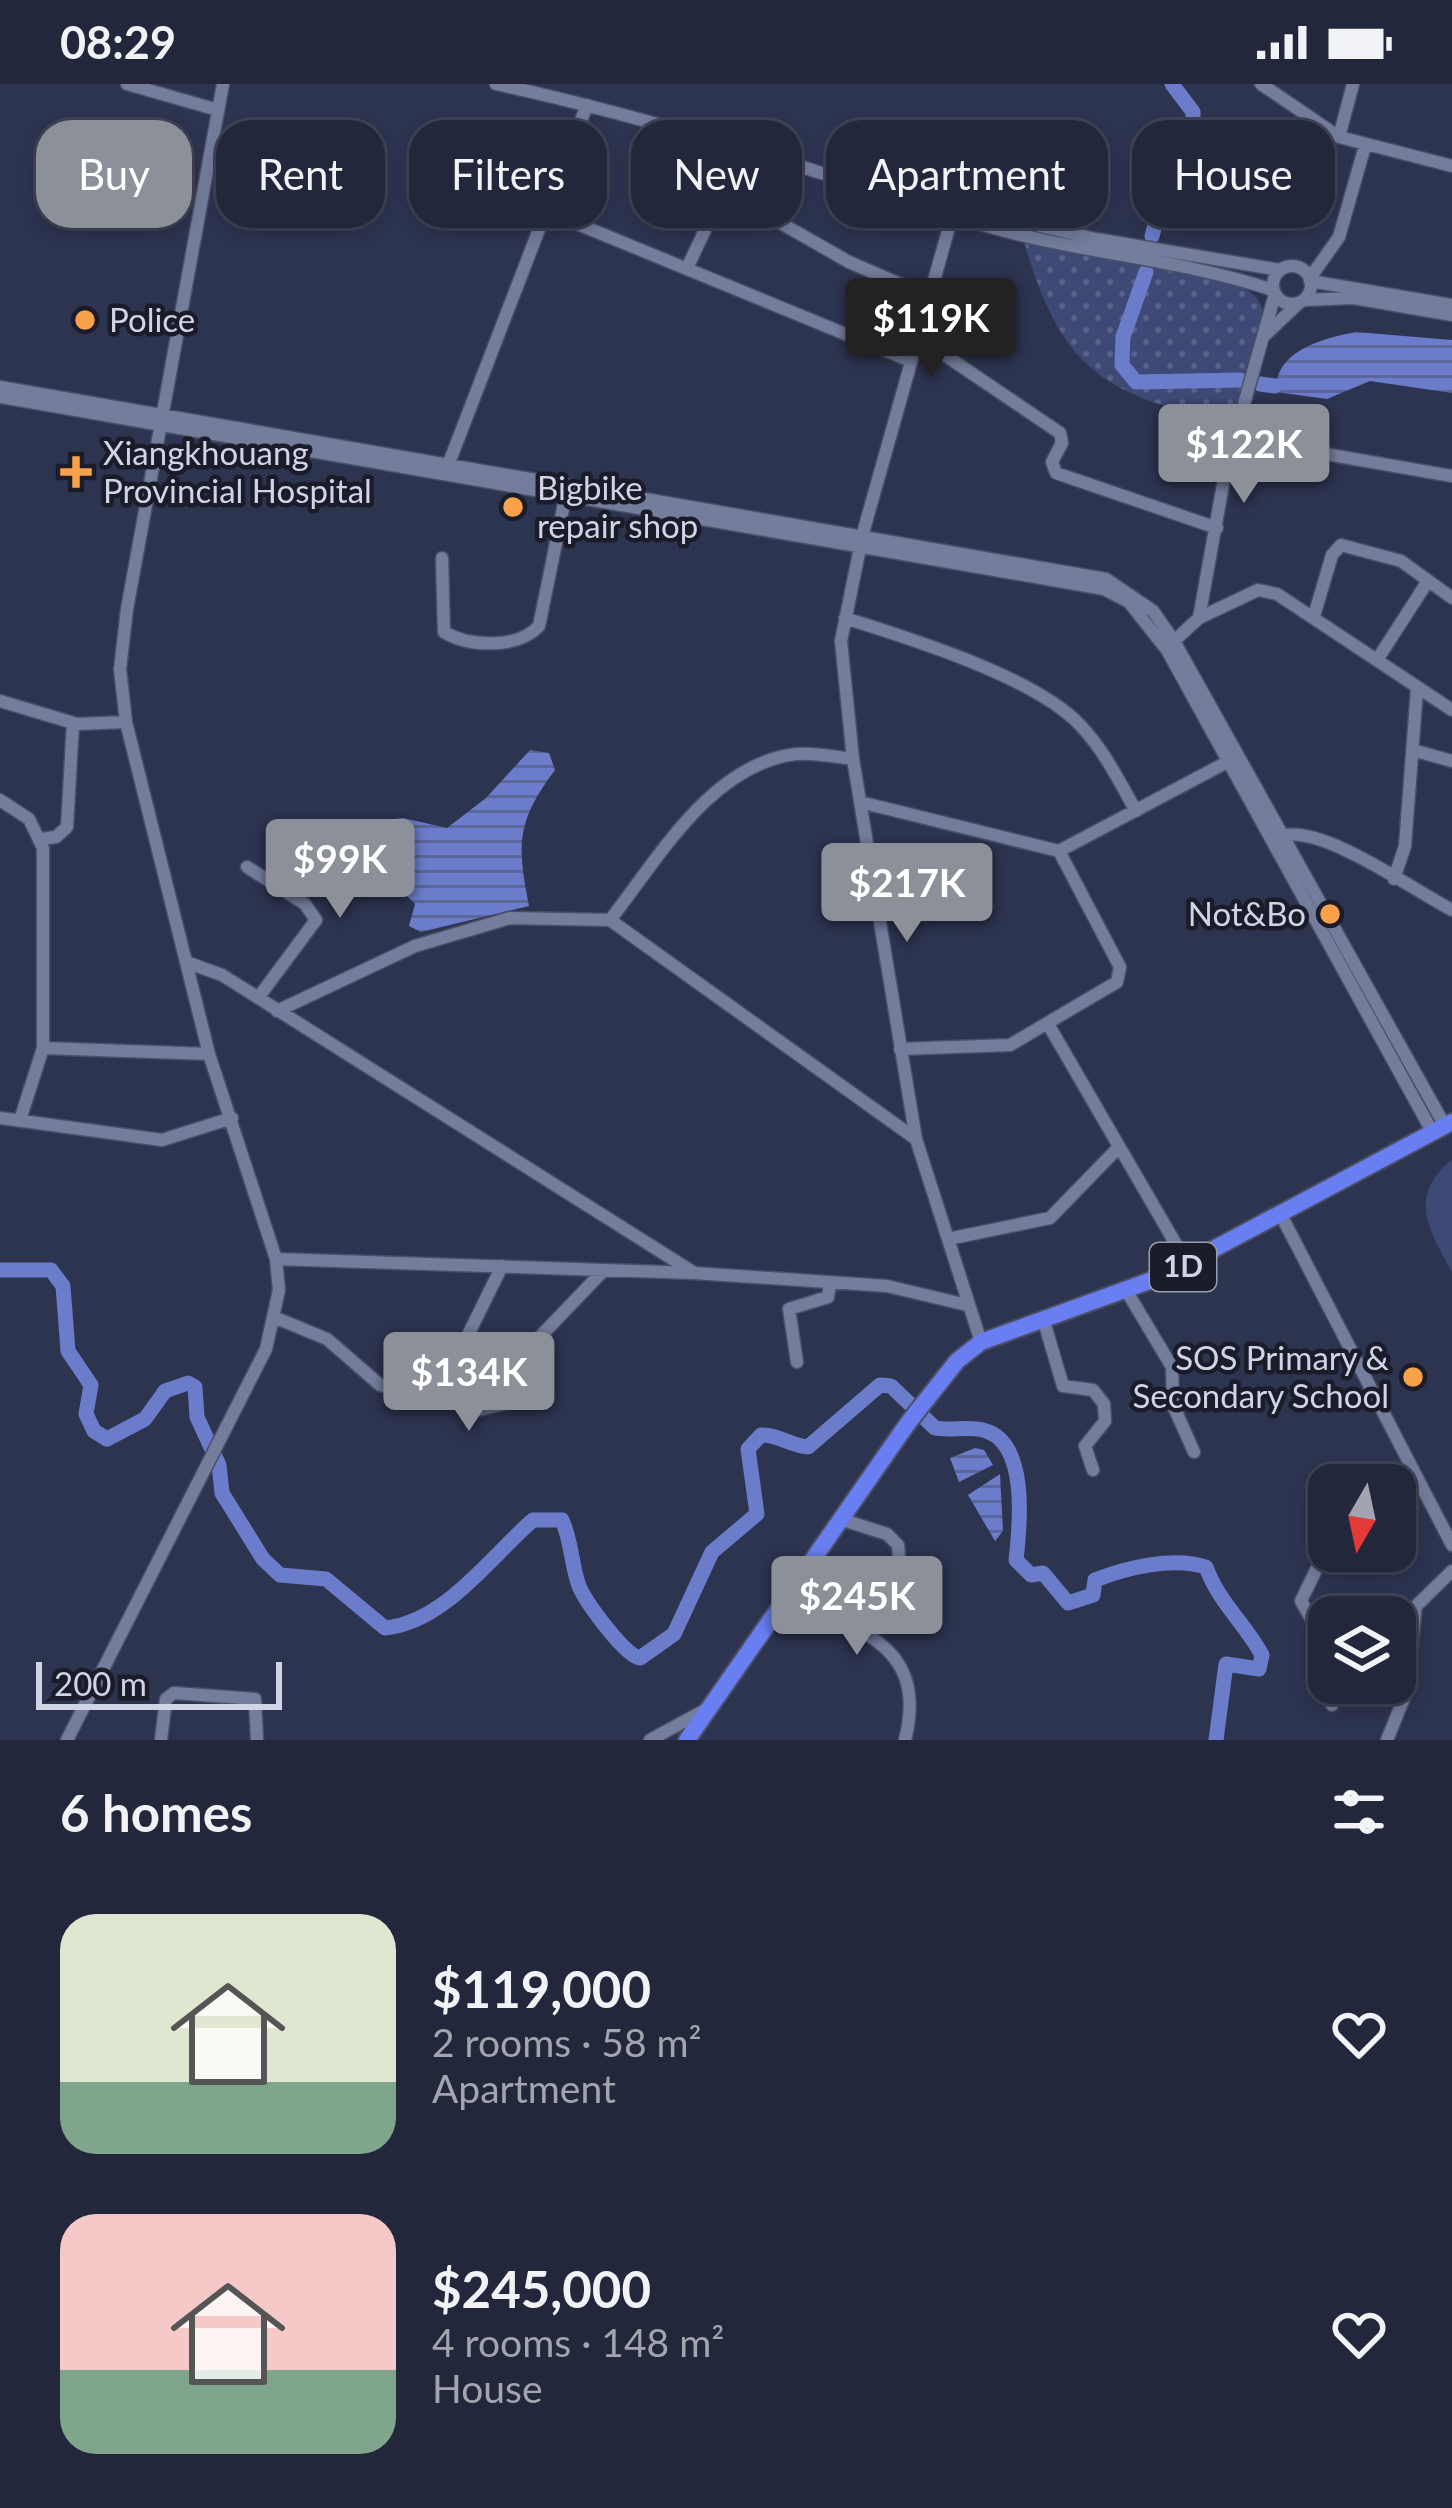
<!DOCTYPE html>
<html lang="en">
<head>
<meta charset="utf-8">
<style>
  body { margin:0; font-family:Lato,sans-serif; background:#2a2f43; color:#f1f3f6; height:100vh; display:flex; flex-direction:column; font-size:45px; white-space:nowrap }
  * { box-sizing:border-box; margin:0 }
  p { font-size:39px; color:#a2a5af }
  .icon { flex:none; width:66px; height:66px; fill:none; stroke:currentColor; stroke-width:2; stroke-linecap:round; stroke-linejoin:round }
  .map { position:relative; height:1656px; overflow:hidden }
  .sheet { display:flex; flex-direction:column; background:#22273c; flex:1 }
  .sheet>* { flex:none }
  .hud { position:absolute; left:36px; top:36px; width:1380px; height:108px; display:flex; gap:24px }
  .needle { width:78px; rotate:189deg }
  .controls { position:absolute; left:1308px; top:1380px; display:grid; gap:24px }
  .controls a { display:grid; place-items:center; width:108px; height:108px; border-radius:24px; background:#22273c; box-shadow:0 6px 18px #0003,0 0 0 3px #3f4456; font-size:60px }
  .scale { position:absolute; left:36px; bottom:30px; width:246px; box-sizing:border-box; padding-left:12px; border:6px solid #cfd4e6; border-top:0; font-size:33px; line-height:42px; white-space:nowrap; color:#cfd4e6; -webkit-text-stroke:9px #1a1d29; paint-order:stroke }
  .price { position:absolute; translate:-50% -102px; padding:0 27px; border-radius:12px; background:#8c9099; color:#fff; font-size:39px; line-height:78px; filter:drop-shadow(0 3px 6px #0008) }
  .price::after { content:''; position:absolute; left:50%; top:72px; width:36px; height:27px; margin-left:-18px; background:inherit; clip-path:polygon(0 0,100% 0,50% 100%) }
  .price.on { background:#222; color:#fff }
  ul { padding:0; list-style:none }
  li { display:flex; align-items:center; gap:36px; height:300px; padding:0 60px }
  li span { display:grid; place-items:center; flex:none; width:336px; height:240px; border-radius:36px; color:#555 }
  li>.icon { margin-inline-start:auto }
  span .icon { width:144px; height:144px; fill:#fffc; stroke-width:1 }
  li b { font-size:51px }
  h2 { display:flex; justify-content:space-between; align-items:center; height:144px; padding:0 60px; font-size:51px }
  .tag { padding:0 42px; border-radius:36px; background:#22273c; box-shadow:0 6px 18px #0003,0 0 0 3px #3f4456; font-size:42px; line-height:108px }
  .tag.on { background:#8c9099; color:#fff }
  .status { display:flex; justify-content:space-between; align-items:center; height:84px; padding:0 60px; background:#22273c; direction:ltr }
  .status svg { height:33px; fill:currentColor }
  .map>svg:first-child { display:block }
  .grass { fill:url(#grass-dots) }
  .pitch { fill:#3f4975 }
  .water { fill:url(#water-rules) }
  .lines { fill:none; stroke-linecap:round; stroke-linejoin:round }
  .river { stroke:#6b7cca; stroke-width:15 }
  .minor-casing { stroke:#4a4f67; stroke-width:15 }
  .highway-casing { stroke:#4a4f67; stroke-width:20 }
  .minor { stroke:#747d9c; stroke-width:12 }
  .highway { stroke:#697ef0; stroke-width:16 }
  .poi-dot { fill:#f8a14a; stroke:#1a1d29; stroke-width:4.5 }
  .labels { text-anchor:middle; stroke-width:9; stroke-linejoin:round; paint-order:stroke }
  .shield { fill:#1a1d29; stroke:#999dad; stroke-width:3 }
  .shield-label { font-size:30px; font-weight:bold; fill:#cfd4e6 }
  .poi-label { font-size:33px; fill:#cfd4e6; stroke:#1a1d29; text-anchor:start }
</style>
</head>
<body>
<div class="status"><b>08:29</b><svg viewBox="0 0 49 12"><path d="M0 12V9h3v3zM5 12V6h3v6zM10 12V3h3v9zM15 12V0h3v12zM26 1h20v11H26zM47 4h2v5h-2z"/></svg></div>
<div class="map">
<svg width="1452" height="1656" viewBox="0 0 1452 1656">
  <defs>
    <pattern id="grass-dots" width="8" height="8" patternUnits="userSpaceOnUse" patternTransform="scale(3)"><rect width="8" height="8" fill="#3f4975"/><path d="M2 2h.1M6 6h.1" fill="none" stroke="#5a6289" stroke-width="1.8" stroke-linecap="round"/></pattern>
    <pattern id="water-rules" width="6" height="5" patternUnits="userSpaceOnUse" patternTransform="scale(3)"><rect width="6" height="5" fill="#6b7cca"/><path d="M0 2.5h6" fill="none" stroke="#5b679b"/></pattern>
  </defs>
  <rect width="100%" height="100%" fill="#2d3450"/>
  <!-- grass -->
  <path class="grass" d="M1022,150C1067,159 1251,179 1262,224C1271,259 1247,307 1238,341C1103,311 1060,288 1022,150Z"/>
  <!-- pitch -->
  <path class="pitch" d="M1452,1076V1188C1429,1146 1407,1111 1452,1076Z"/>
  <!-- water -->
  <path class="water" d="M1356,248L1452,256V309L1370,297L1327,315L1276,308C1274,266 1325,254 1356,248Z
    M530,666L549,669L555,686C516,738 517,761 529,822L421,848L409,842L415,820L362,768L379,737L403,734L447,744L486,714Z
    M975,1364L984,1366L993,1381L959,1398L950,1374Z
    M1000,1390L1003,1447L995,1457L968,1411Z"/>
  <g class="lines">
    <!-- river -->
    <path class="river" d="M1152,152L1176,66L1193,48V28L1172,0
      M1146,188L1123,253L1122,281L1136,298L1240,296
      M1260,300L1275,302
      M0,1186H51L63,1202L68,1267L91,1301L86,1330L94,1347L107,1355L145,1335L165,1307L188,1299L195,1303L197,1333L219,1381L222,1409L263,1475L280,1491L326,1495L385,1544C445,1538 490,1473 533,1436H562C572,1458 571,1480 579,1502C586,1519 627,1574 640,1574L674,1550L712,1468L757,1430L748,1365L761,1351C777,1350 791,1362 808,1363L880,1301L891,1302L935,1344C951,1347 968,1342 983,1346C1029,1357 1020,1441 1016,1476L1031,1491L1043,1489L1068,1519L1093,1511L1095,1496C1126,1484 1173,1472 1206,1483C1219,1519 1245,1539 1262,1571L1259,1585L1226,1580L1216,1656"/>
    <!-- minor casing -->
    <g class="minor-casing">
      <path id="minor" d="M127,0L218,26
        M496,0C657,35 814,86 971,137C1069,169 1175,173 1273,206
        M1261,0L1339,53L1452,82
        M1339,53L1353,0
        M546,127L911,277
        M763,128L782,76
        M954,128L968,125L1096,155L1280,186
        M953,129L863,449L841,557L853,675L916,1055L981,1258
        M1273 201a19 19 0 1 1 38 0a19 19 0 1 1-38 0Z
        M688,182L713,129L735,113L849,178L930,213
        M1310,194L1339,153L1365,62
        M1310,197L1452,221
        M1304,216L1354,214L1452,231
        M1264,252L1299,219
        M918,253L1060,349L1062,359L1052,378L1056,389L1217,444
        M0,303L1106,495L1153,527L1174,557L1445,1042
        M0,313L1104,505L1129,518L1167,566L1433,1049
        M1234,354L1452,392
        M447,384L587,21
        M442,474L444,548C469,563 518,565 539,542L566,410
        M1314,532L1332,471L1341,461L1401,477L1452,514
        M845,534C909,554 1035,593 1080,641C1104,666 1119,697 1136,727
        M1199,534L1258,506L1277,510L1452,626
        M1174,557L1199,534L1226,384L1275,210
        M1377,576L1426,500
        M0,617L77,640L126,638
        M1416,667L1452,677
        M0,716L29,735L43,764V964L20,1036
        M860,718L1059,767L1231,676
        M1282,752C1322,740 1413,806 1452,826
        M41,755L56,753L67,743L73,639
        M247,783L305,820L316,836L258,914
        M1394,795L1405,762L1417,605
        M610,836L916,1055
        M186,878L222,891L693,1188
        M277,927L415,862L510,834L610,836C658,775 711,680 796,670C814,668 834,673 853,675
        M1048,940L1188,1181
        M43,964L209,970
        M900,965L1010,961L1117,898L1120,883L1059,767
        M0,1034L162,1056L232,1034
        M1281,1131L1452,1461
        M948,1155L1050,1134L1118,1064
        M276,1175L694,1189L887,1202L967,1221
        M1126,1206L1172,1283L1173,1321L1194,1368
        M276,1234L327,1255L380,1301L439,1310L474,1327L504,1320L533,1260L604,1186
        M1043,1234L1063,1302L1093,1306L1104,1320L1105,1337L1085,1362L1093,1386
        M797,1278L789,1225L828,1213L830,1199
        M439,1310L502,1182
        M1395,1407L1416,1394
        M840,1435L887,1450L898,1461C901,1483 894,1492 919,1501
        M1329,1459L1301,1517L1325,1559L1329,1591
        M788,1511C858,1547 929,1560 905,1656
        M1330,1599L1332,1621
        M67,1656L266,1265L279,1206L276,1175L209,970L126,638L120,585L127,525L223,0
        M161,1656L166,1615L174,1609L255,1615L257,1656
        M650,1656L705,1626
        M1387,1656L1406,1609L1416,1522L1452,1487"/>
    </g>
    <!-- highway casing -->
    <g class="highway-casing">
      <path id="highway" d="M687,1656L908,1339L957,1277L981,1258L1163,1192L1452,1038"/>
    </g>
    <!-- minor -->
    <use href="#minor" class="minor"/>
    <!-- highway -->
    <use href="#highway" class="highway"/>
  </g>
  <!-- markers -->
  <g class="poi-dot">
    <circle cx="85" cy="236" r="12"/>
    <path d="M70 370h12v12h12v12h-12v12h-12v-12h-12v-12h12z"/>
    <circle cx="513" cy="423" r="12"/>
    <circle cx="1330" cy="830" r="12"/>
    <circle cx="1413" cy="1293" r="12"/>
  </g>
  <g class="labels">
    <!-- shield labels -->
    <rect class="shield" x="1150" y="1159" width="66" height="48" rx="9"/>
    <g class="shield-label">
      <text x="1183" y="1193">1D</text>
    </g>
    <!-- poi labels -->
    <g class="poi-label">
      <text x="109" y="248">Police</text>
      <text x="103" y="381">Xiangkhouang<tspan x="103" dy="38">Provincial Hospital</tspan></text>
      <text x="537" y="416">Bigbike<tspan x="537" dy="38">repair shop</tspan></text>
      <text x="1306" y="842" text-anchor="end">Not&amp;Bo</text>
      <text x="1389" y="1286" text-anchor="end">SOS Primary &amp;<tspan x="1389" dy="38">Secondary School</tspan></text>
    </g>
  </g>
</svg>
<div class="controls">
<a><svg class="needle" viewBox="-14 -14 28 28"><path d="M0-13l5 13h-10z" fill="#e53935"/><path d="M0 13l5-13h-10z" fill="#a2a5af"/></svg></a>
<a><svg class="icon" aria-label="layers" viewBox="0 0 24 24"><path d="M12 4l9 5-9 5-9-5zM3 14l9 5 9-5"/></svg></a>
</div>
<div class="scale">200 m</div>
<b class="price on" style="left:931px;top:296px">$119K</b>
<b class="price" style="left:1244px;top:422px">$122K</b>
<b class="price" style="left:340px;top:837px">$99K</b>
<b class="price" style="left:907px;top:861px">$217K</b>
<b class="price" style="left:469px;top:1350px">$134K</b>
<b class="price" style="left:857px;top:1574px">$245K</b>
<div class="hud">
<a class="tag on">Buy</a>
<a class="tag">Rent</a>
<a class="tag">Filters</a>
<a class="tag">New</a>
<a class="tag">Apartment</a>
<a class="tag">House</a>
</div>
</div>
<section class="sheet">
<h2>6 homes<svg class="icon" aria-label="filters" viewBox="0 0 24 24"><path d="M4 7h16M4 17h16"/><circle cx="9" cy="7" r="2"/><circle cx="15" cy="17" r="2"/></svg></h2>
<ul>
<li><span style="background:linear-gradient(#dfe7d0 70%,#7fa58c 0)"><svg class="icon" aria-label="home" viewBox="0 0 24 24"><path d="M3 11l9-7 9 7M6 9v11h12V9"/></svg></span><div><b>$119,000</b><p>2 rooms · 58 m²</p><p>Apartment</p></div><svg class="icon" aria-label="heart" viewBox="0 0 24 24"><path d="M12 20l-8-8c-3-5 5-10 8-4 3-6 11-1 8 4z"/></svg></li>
<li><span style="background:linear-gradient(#f6c9c9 65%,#7fa58c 0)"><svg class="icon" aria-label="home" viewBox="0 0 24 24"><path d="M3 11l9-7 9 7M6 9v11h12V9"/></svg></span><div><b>$245,000</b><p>4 rooms · 148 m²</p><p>House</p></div><svg class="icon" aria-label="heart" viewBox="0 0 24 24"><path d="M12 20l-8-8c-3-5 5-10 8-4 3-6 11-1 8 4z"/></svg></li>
</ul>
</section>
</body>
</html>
